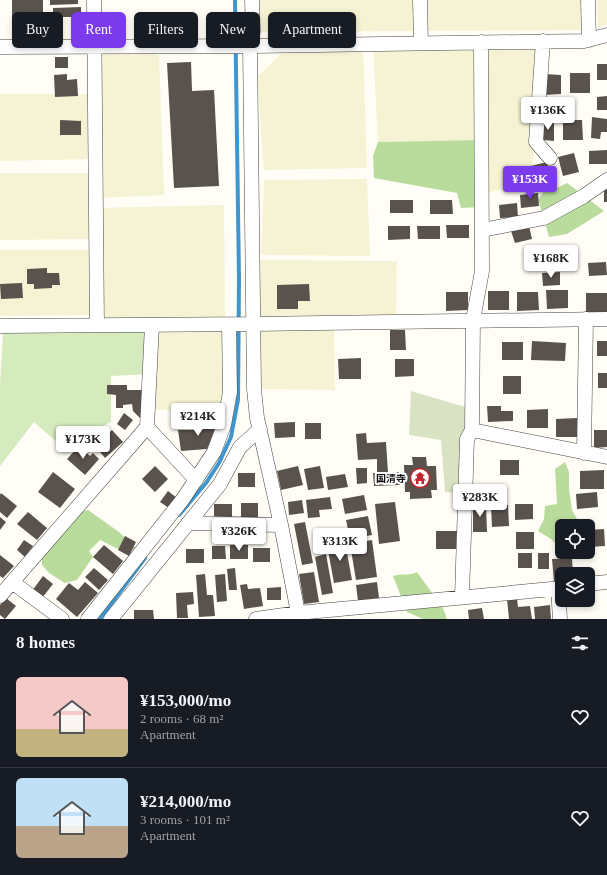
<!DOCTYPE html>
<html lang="en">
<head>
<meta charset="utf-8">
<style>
  body { margin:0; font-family:"Times New Roman","Noto Sans JP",serif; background:#20242c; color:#f1f3f6; height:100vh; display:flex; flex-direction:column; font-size:15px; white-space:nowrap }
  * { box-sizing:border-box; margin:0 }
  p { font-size:13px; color:#9ea1a6 }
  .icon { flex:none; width:22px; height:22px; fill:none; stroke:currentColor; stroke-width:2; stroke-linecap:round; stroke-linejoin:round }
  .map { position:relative; height:619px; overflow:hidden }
  .details { display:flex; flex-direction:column; background:#171b24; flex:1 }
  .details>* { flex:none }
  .hud { position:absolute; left:12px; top:12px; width:400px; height:36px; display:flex; gap:8px }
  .fabs { position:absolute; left:555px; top:519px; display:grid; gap:8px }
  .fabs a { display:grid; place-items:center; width:40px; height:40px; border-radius:6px; background:#171b24; box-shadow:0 2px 6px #0003; font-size:20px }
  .price { position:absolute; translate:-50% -34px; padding:0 9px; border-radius:4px; background:#fff; color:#222; font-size:13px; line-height:26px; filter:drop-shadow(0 1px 2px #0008) }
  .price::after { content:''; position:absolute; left:50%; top:24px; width:12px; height:9px; margin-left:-6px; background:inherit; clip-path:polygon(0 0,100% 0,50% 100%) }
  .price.active { background:#7c3aed; color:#fff }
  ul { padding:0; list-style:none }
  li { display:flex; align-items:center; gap:12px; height:100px; padding:0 16px }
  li+li { border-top:1px solid #363941 }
  li span { display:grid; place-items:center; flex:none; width:112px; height:80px; border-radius:6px; color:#555 }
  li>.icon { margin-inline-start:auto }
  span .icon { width:48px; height:48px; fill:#fffc; stroke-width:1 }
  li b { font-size:17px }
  h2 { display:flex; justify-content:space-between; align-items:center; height:48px; padding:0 16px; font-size:17px }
  .pill { padding:0 14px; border-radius:6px; background:#171b24; box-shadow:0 2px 6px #0003; font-size:14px; line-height:36px }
  .pill.active { background:#7c3aed; color:#fff }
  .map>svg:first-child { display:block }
  .farmland { fill:#f6f3d4 }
  .green { fill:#d5ebbd }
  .forest { fill:#b9dc9c }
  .cemetery { fill:#d9e3c4 }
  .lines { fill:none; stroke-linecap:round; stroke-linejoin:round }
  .stream { stroke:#3f96cf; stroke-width:4 }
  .building { fill:#5a524d }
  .minor-casing { stroke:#444; stroke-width:15 }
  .minor { stroke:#fff; stroke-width:14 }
  .labels { text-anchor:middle; stroke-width:4; stroke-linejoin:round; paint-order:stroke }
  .poi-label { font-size:10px; font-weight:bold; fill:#111; stroke:#fff; text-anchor:end }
</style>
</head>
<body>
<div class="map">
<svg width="607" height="619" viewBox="0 0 607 619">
  <rect width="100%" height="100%" fill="#fffdf5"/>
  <!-- farmland -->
  <path class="farmland" d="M252,0H583V30L253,32Z
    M597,0H607V24L598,28Z
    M543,41L536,142L529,183L482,194L481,140L378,142L373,44Z
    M363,44L367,168L264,170L257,77L290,45Z
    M95,46L159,55L164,195L96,198L95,159L0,161V94H95Z
    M0,173H94L93,239L0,240Z
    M367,179L370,256L261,255L264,180Z
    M224,205L225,324L222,412L148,409L152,325H97L96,208Z
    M0,250H92V315L0,316Z
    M260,260L397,261L396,322L334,323L335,390L254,389L260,324Z"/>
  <!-- green -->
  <path class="green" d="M152,329L150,374L111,376V422L60,445L34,422L0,466V385L3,333Z"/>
  <!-- forest -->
  <path class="forest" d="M481,140L482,207L461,208L457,193L374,178L373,156L378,142Z
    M567,183L604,211L567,234L549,237L538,199L546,189L557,188Z
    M565,462L569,472V489L572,510L577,519L578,526H562V548L559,547L551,539L538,531L544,519L545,506L557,504L555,469Z
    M88,510L119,532L137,549L120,550L100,540L89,551L93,557L77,580L65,583L49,573L42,565V555L73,512Z
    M417,572L443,608L447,619H423L407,612L393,576C401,573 410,576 417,572Z"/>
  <!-- cemetery -->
  <path class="cemetery" d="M411,391L465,407L466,493L445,492L441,440L409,435Z"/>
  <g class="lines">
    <!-- stream -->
    <path class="stream" d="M179,515L206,483L219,463L231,437L238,400L239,279L235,0
      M100,619L145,558"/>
  </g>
  <!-- building -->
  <path class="building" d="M12,0H43V34H12Z
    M50,0H78V4L50,5Z
    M81,7V17H53V8Z
    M55,57H68V68H55Z
    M191,62L192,91L214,90L219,186L174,188L167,63Z
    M597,64H607V80H597Z
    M570,73H590V93H570Z
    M67,74V80L77,79L78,96L55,97L54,75Z
    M545,74L561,75V94L544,95Z
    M607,96V110H597V97Z
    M592,117L607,119V132H601L600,139L591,138Z
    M60,120L81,121V135H60Z
    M563,120H582L583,140H563Z
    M542,121H554V141L543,140Z
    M607,150V164H589V151Z
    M574,153L579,172L563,176L558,157Z
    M547,162L552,181L536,185L531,166Z
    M604,189H607V202H604Z
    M538,193L539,206L521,208L520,195Z
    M390,200H413V213H390Z
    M430,200H452L453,214H430Z
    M517,203L518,217L500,218L499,205Z
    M446,225H469V238H447Z
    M388,226H410V239L388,240Z
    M417,226H440V239H418Z
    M529,226L532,239L515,243L511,231Z
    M550,247H571V265L550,266Z
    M606,262L607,275L589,276L588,263Z
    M47,268V273H59L60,285H52V288L34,289V284H27V269Z
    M560,272V285L543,286L542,273Z
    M22,283L23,298L1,299L0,284Z
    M309,284L310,301H298V309H277V285Z
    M546,290H568V308L547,309Z
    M488,291H509V310H488Z
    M446,292H468V310L446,311Z
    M517,292H538L539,310L517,311Z
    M586,293H607V312H586Z
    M390,330H405L406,350H390Z
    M532,341L566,343L565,361L531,360Z
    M597,341H607V356H597Z
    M502,342H523V360H502Z
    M361,358V379H339L338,359Z
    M395,359H414V376L395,377Z
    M598,373H607V388H598Z
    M503,376H521V394H503Z
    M107,385H127V390H142V420L133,411L132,404L123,405V408H116V395L107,394Z
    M487,406H501V411H513V421L488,422Z
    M548,409V428H527V410Z
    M124,413L133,420L125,430L117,424Z
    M577,418L578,437H556V419Z
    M203,420L217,421L216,430L207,449L181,451L178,430H202Z
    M295,422V437L275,438L274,423Z
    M305,423H321V439H305Z
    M112,430L123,442L105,458L95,446Z
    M594,430H607V447L594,448Z
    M366,433L367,443L386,442L388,473L399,472L400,485L374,486L373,473H377V459L358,460L356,434Z
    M79,446L90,456L93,453L99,459L85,475L67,459Z
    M412,457H426L427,466H436L437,490H431L432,498L410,499V492H405L404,465H413Z
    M500,460H519V475H500Z
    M155,466L168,479L155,492L142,479Z
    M298,466L303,485L281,490L277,471Z
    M320,466L324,488L308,490L304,469Z
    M356,468H367V483L357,484Z
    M604,470V489H580V471Z
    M53,472L75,489L60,508L38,492Z
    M238,473H255V487H238Z
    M345,474L348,487L328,490L326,477Z
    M168,491L177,498L169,508L160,502Z
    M597,492L598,507L577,509L576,494Z
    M1,493L17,506L7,518L0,512V495Z
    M364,495L367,510L345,514L342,499Z
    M330,497L332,509L319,510L320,517L308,518L306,500Z
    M302,500L304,513L289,515L288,502Z
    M395,502L400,541L379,544L375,504Z
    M241,503H258V517H241Z
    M214,504H232V518H214Z
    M486,504L487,532H473V505Z
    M515,504H533V519L515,520Z
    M491,505H508L509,526L492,527Z
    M28,512L47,528L37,540L17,524Z
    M368,516L372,535L350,539L346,520Z
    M0,517L6,522L0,530Z
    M305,522L313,563L302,565L294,524Z
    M604,529L605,546L588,547V530Z
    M436,531H457L456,549H436Z
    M516,532H534V549H516Z
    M125,536L136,542L129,556L118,550Z
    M24,540L33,546L25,557L17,550Z
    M372,540L377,577L356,580L350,544Z
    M345,542L352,580L334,583L327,545Z
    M104,545L123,561L113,574L93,557Z
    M230,545H248V559H230Z
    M212,546H225L226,559H212Z
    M253,548H270V562H253Z
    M186,549H204V563H186Z
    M518,553H532V568H518Z
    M538,553H549V569H538Z
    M326,554L333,593L322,595L315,557Z
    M0,555L14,566L3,578L0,576Z
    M572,558L573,574H562V582H554L552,559Z
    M94,568L108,580L99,590L85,577Z
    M235,568L237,590H229L227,569Z
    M314,572L319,602L304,604L299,574Z
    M205,574L207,595H213L215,616L199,617L196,575Z
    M225,574L227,601L217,602L215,575Z
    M43,576L53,584L42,598L32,591Z
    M85,582L98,593L77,617L56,599L69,583L78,590Z
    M377,582L379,598L358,601L356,585Z
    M247,584L248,589L260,588L263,606L244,609L240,585Z
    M281,587V600H267V588Z
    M193,592L194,604L187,605L188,618H177L176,593Z
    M6,598L16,606L5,619L0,615V605Z
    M517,598L518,607L530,606L532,619H509L507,599Z
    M550,605L551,619H535L534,607Z
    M482,608L484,619H469L468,610Z
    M134,610H153L154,619H134Z"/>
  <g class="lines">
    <!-- minor casing -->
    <g class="minor-casing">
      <path id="minor" d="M94,0L97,325
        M252,0L253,32L250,46L254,389L257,418L281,525L298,613
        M420,0L421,43
        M588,0L589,40
        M543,41L536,142L550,158
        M481,42L482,271L473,320L472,430L607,457
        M0,47L250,46L584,41L607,35
        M482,230L544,218L584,196L607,180
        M0,326L253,324L607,319
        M147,427L196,480
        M584,453L586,319
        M188,523L281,525
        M12,582L62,619
        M588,584L607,582
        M558,588L560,619
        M0,596L147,427L152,325
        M462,597L467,439L472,430
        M88,619L183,499L214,452L224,425L230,392L229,325
        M111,619L220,484L240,447L260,429
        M256,619L298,613L562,588"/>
    </g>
    <!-- minor -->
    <use href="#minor" class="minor"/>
  </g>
  <!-- icons -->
  <defs>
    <g id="temple-ring" transform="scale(1)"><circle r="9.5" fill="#fff" stroke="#c4262e" stroke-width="1.5"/><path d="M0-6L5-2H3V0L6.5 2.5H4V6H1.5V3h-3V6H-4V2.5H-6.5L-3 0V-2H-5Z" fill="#c4262e"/></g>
  </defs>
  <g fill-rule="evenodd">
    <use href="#temple-ring" x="420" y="478"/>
  </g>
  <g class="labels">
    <!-- poi labels -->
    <g class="poi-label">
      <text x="406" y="482">国清寺</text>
    </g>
  </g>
</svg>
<div class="fabs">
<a><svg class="icon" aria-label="locate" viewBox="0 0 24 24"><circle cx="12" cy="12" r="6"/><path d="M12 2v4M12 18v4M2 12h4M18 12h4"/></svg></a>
<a><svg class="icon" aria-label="layers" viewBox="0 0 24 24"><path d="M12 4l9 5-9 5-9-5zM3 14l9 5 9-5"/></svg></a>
</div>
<b class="price" style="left:548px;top:131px">¥136K</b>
<b class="price active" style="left:530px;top:200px">¥153K</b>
<b class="price" style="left:551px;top:279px">¥168K</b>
<b class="price" style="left:198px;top:437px">¥214K</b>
<b class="price" style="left:83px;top:460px">¥173K</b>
<b class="price" style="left:480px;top:518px">¥283K</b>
<b class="price" style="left:239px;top:552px">¥326K</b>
<b class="price" style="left:340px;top:562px">¥313K</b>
<div class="hud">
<a class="pill">Buy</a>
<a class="pill active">Rent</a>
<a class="pill">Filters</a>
<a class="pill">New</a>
<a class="pill">Apartment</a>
</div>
</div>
<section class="details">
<h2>8 homes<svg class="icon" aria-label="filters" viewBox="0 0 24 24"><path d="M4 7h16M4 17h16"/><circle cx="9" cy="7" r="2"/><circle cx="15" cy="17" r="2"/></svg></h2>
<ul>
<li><span style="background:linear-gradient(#f6c9c9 65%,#c2b280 0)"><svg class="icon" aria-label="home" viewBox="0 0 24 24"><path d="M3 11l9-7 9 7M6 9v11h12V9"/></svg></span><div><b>¥153,000/mo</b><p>2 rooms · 68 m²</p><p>Apartment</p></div><svg class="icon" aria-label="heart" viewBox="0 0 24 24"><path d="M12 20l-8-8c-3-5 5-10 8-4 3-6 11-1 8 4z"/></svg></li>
<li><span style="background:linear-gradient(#bfe0f5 60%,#b9a48a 0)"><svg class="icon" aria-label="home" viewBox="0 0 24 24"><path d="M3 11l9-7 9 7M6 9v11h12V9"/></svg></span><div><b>¥214,000/mo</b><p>3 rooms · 101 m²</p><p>Apartment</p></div><svg class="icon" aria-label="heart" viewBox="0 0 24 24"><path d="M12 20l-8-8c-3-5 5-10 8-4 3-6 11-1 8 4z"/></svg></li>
</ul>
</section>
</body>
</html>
